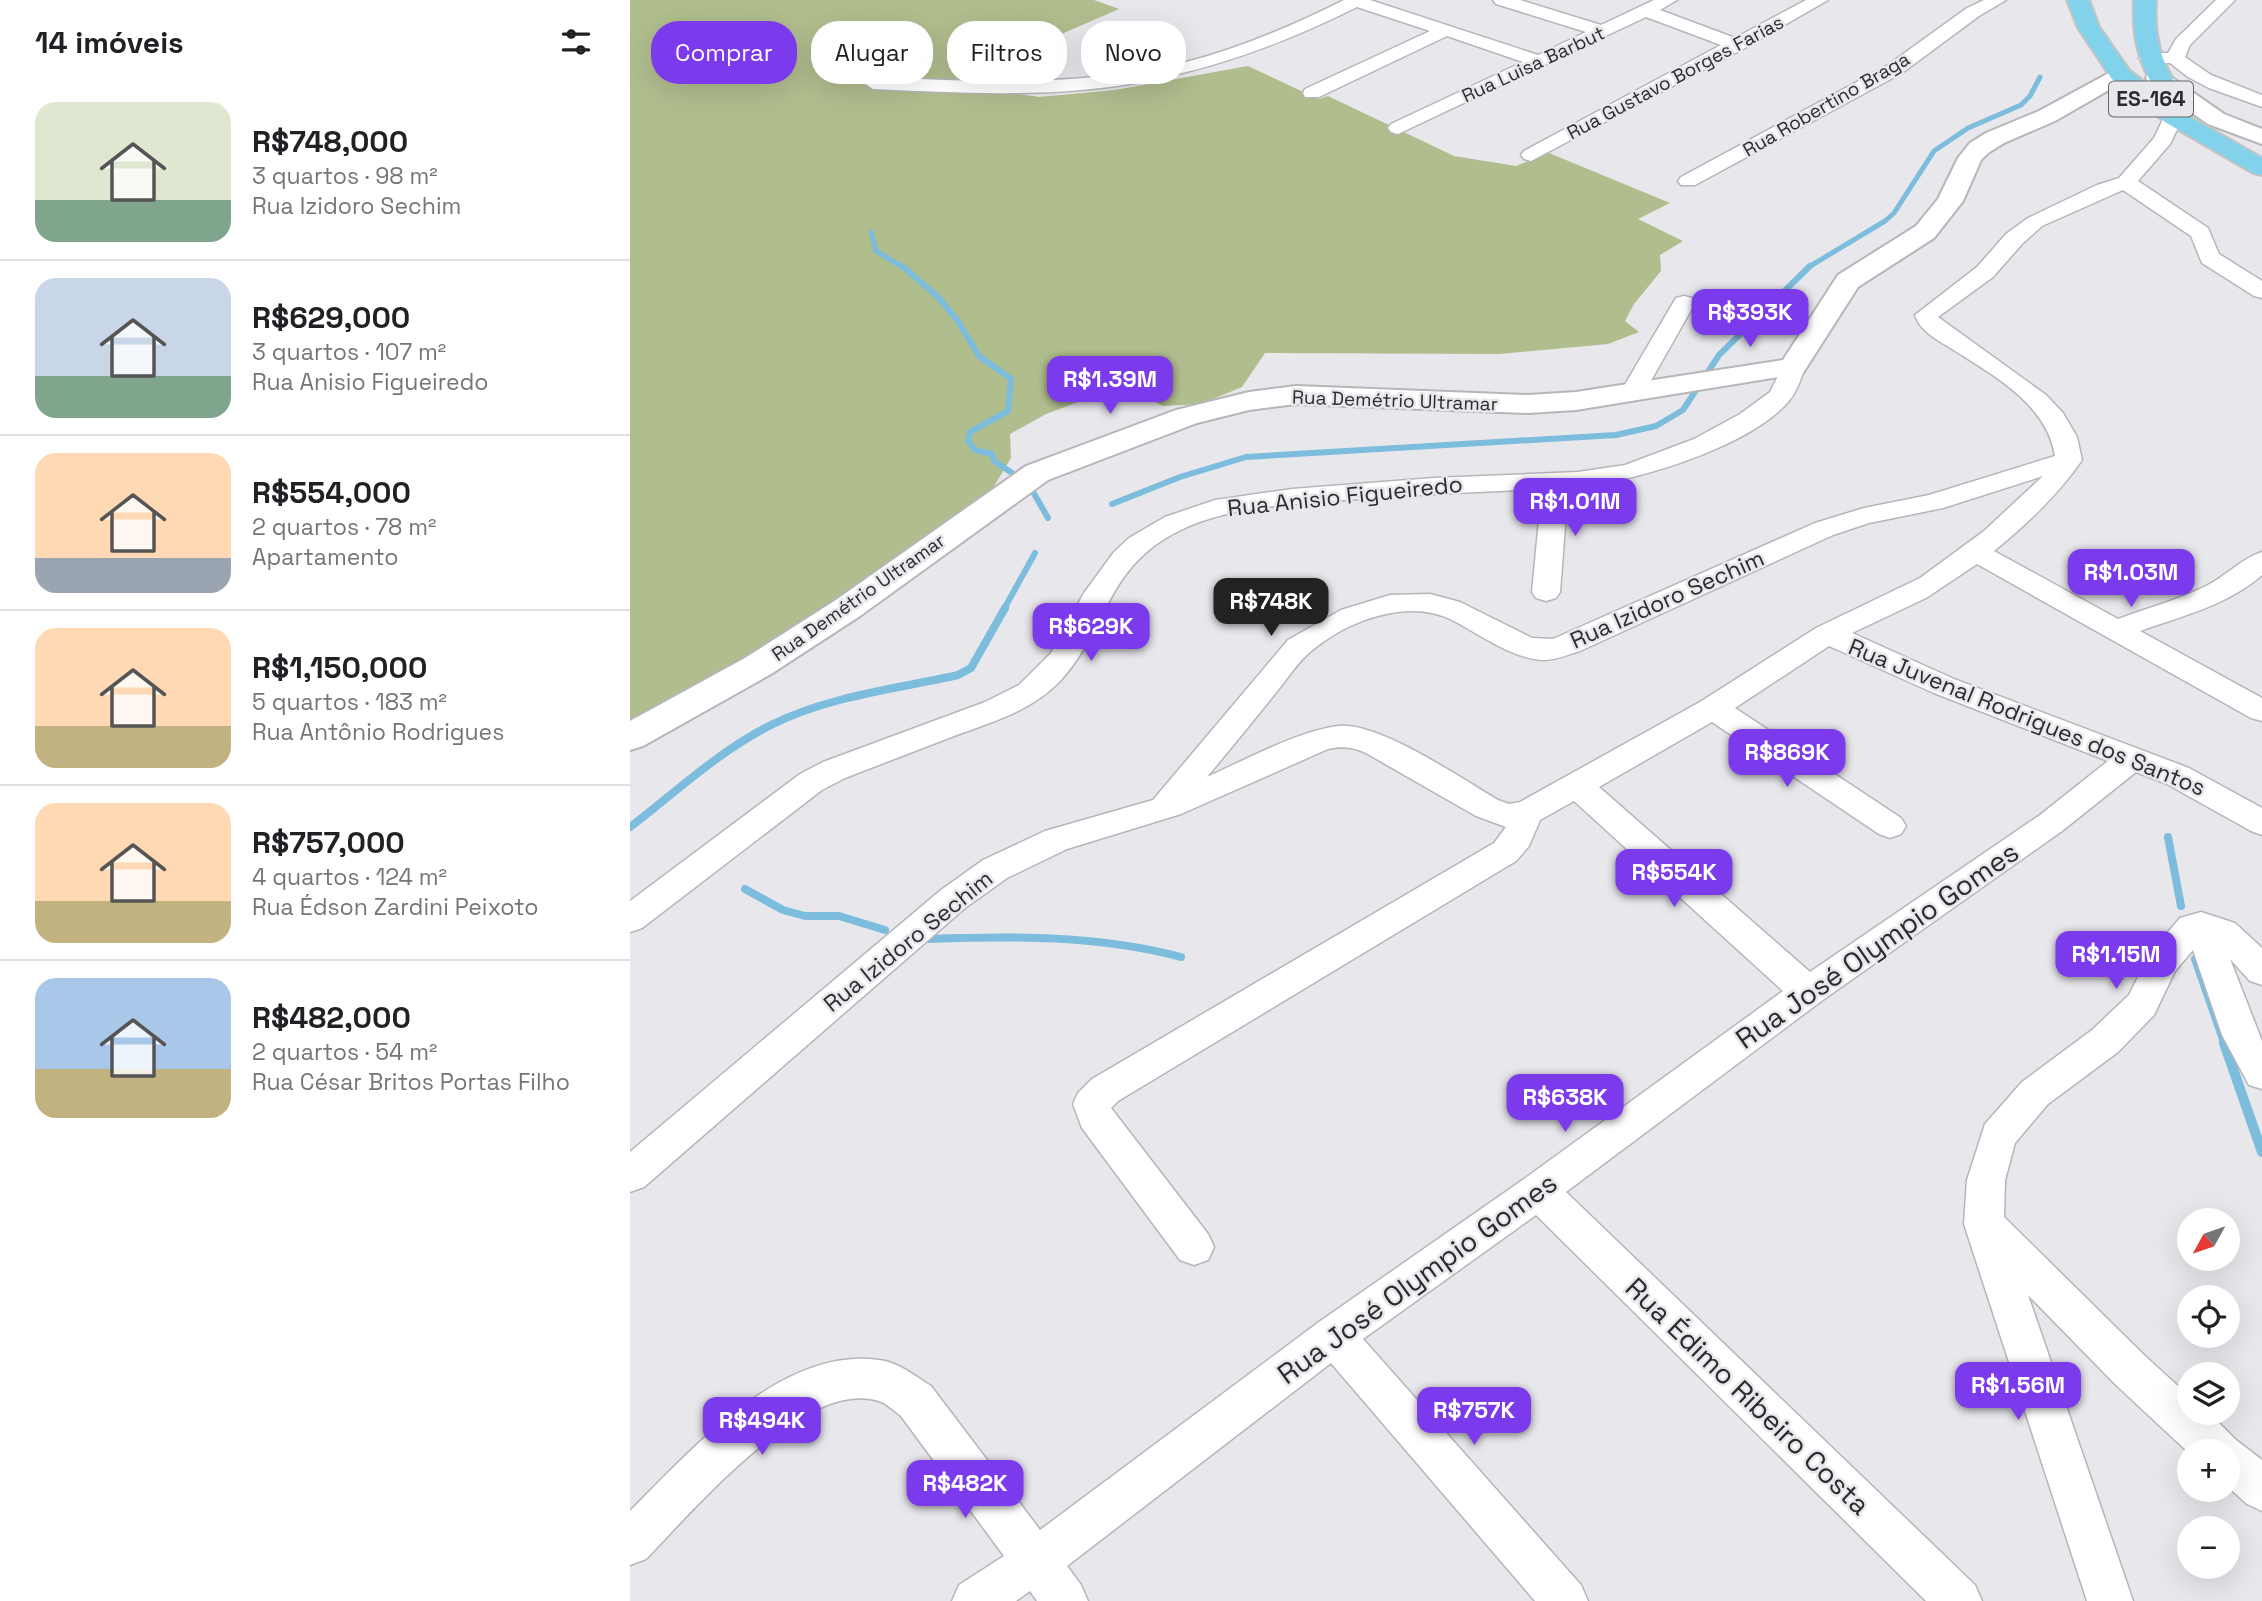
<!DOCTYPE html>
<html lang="pt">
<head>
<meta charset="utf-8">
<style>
  body { margin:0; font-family:"Space Grotesk",sans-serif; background:#f6f6f6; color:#202124; height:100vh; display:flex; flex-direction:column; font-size:26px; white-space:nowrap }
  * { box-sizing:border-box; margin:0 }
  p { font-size:23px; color:#757577 }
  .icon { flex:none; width:38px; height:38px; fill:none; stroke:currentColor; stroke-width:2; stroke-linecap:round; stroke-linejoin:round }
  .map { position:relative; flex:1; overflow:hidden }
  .panel { display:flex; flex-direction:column; background:#fff; width:630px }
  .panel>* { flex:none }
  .top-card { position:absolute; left:21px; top:21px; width:665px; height:63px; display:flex; gap:14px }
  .needle { width:46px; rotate:230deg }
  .tools { position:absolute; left:1547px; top:1208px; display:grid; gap:14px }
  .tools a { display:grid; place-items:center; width:63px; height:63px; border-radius:50%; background:#fff; box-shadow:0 7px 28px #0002; font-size:35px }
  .price { position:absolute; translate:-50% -60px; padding:0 16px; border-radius:14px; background:#7c3aed; color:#fff; font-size:23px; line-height:46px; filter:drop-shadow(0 2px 4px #0008) }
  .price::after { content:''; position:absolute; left:50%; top:42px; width:21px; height:16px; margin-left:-10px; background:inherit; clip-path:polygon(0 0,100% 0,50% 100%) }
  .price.active { background:#222; color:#fff }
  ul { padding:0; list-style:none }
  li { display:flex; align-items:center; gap:21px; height:175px; padding:0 35px }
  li+li { border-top:2px solid #e0e0e0 }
  li span { display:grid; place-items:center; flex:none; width:196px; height:140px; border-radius:21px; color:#555 }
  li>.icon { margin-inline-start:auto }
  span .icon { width:84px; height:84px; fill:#fffc; stroke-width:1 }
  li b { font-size:30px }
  h2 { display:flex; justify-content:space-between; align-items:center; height:84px; padding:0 35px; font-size:30px }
  .pill { padding:0 24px; border-radius:28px; background:#fff; box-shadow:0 7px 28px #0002; font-size:24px; line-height:63px }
  .pill.active { background:#7c3aed; color:#fff }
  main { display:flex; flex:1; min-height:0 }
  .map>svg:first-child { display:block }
  .green { fill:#b0bd8d }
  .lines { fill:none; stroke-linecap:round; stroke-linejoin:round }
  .stream-far3 { stroke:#7cbcdc; stroke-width:5 }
  .stream-far2 { stroke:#7cbcdc; stroke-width:6 }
  .stream-far1 { stroke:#7cbcdc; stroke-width:8 }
  .stream { stroke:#7cbcdc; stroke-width:10 }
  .minor-casing { stroke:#b6b5ba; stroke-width:3 }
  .tertiary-casing { stroke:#b6b5ba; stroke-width:4 }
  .trunk-casing { stroke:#c4c4c4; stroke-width:4 }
  .minor { fill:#fff; fill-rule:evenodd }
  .tertiary { fill:#fff; fill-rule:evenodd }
  .trunk { fill:#83d2eb; fill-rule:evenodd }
  .labels { text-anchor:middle; stroke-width:5; stroke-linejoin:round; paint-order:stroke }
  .far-street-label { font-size:19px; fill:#2c2c2e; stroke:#e8e7ec }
  .shield { fill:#e8e7ec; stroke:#646467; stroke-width:2 }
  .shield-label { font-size:21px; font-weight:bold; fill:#2c2c2e }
  .street-label { font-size:23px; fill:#2c2c2e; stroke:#e8e7ec }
  .near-street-label { font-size:28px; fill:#2c2c2e; stroke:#e8e7ec }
</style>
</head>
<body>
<main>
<section class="panel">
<h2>14 imóveis<svg class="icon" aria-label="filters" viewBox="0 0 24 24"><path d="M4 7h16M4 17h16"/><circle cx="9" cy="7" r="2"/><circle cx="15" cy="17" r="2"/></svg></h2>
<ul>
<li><span style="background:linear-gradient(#dfe7d0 70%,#7fa58c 0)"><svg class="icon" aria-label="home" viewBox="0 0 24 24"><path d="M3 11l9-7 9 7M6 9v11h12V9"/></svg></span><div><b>R$748,000</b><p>3 quartos · 98 m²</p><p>Rua Izidoro Sechim</p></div></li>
<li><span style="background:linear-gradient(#c9d6e8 70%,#7fa58c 0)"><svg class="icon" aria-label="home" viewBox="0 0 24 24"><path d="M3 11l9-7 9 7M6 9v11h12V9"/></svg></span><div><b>R$629,000</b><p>3 quartos · 107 m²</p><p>Rua Anisio Figueiredo</p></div></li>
<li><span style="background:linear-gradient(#ffd9b3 75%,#9aa5b1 0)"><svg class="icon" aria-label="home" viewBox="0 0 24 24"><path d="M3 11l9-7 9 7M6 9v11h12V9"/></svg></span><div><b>R$554,000</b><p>2 quartos · 78 m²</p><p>Apartamento</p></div></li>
<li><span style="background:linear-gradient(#ffd9b3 70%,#c2b280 0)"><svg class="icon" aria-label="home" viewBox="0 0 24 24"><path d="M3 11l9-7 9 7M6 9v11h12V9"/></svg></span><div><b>R$1,150,000</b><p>5 quartos · 183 m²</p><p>Rua Antônio Rodrigues</p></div></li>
<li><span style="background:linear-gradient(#ffd9b3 70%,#c2b280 0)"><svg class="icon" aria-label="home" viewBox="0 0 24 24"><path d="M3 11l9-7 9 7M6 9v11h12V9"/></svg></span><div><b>R$757,000</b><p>4 quartos · 124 m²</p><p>Rua Édson Zardini Peixoto</p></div></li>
<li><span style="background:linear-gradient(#a9c7e8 65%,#c2b280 0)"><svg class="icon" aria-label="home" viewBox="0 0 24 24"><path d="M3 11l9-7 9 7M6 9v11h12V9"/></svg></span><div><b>R$482,000</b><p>2 quartos · 54 m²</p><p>Rua César Britos Portas Filho</p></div></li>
</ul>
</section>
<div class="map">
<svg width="1632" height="1601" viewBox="0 0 1632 1601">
  <rect width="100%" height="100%" fill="#e8e7ec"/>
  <!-- green -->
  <path class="green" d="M0,0H464L489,9L374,59L369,82L388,94L409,97L485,90L618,66L688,99L698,96L824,156L886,166L919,153L1040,203L1008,219L1053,241L1030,255L1031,271L1004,304L995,321L1009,332L978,344L869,354L635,353L612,387L571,404L533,406L501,390L467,395L416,414L380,434L381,458L363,488L332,524L136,654L0,728Z"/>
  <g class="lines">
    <!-- stream-far3 -->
    <path class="stream-far3" d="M241,232L246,251L274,268
      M1177,268L1255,221L1264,213L1304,151L1338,128L1391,105L1400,96L1410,77"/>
    <!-- stream-far2 -->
    <path class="stream-far2" d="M272,266L308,297L327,320L349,356L381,379L378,411L340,432L338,441L345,450L362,454L364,461L382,473
      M402,490L418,518
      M482,504L550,477L616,457L986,435L1026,426L1053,410L1089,355L1180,266
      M374,609L405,553"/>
    <!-- stream-far1 -->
    <path class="stream-far1" d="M0,827C46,792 90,750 143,724C200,696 266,689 328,675L341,668L375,608
      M1538,837L1551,906
      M115,889L153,910L175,916H209L255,930
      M298,939C383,936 468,935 551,957
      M1565,959L1595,1045"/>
    <!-- stream -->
    <path class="stream" d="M1594,1043L1632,1152"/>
    <!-- minor casing -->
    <g class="minor-casing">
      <path id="minor" d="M714,0H740L908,55L956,32L866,4L863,0H890L971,25L1024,0H1047L1030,10L1105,38L1176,0H1198L1113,49L901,161L894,159L891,155L894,151L1091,45L1016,17L768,134L761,132L758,128L761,124L893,62L817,36L689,97H675L673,93L675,89L800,31L727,7C661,40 594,66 521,80C430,99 335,93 243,89L234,83L243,77C347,82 454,87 556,62C611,48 664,25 714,0Z
        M1354,0H1376L1349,16L1272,73L1065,185H1051L1048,181L1051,177L1258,65L1337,8Z
        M1586,0H1605L1560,45L1555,57L1581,75L1632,95V107L1579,88L1558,77L1540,63H1518L1509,58L1518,53H1538L1546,39Z
        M1543,111L1553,117L1540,144L1508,181L1578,228L1589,254L1632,281V298L1624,296L1572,263L1561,236L1493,190L1412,226L1392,244L1363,277L1308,317L1416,395L1433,413L1447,437L1452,460C1428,495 1397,524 1364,551L1488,619C1517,608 1548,600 1576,586C1595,577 1612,558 1632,552V575C1598,605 1552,616 1510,631L1632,698V721L1621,718L1347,564L1296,598L1222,633L1324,679L1559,768L1632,808V835L1621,831L1537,784L1506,772L1432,831L1190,1002L936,1192L1345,1585L1352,1601H1296L906,1215L733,1339L951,1585L958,1601H905L701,1363L437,1566L451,1585L458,1601H407L400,1591L386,1601H322L329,1585L374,1556L271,1416C264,1411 256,1403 249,1401C175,1377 62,1512 16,1559L0,1565V1511C61,1450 152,1346 249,1360C268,1362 285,1376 301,1386L410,1530L689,1322L894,1179L1153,991L944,801L910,820L899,846L886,861L488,1101L481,1108L578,1234L584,1247L578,1260L564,1265L550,1260L452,1128L443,1104L448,1093L462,1079L864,843L876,827L846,816L736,753C723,747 712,746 698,749L551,814L437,849L377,878L335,908L14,1187L0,1192V1152L311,890L353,860L415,831L523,800L658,640L711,610L760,595L800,594L830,602L902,638L923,639L1185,523L1234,508L1299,495L1425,456C1417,403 1361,374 1319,347C1306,339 1290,331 1285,315L1347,267L1376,234L1398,218L1467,185L1489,178L1524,138L1536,113ZM1413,476L1354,531L1290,578L1186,628L1070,702L890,802L879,804L868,800C832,779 748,721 708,726C668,731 615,760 577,777C601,748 625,719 648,690C658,678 667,663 679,653C714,622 777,597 822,620C850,634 881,659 914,660C926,660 939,654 950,651L1203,535L1239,523L1313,508ZM1199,646L1304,693L1478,761L1410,815L1180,972L969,787L1082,722L1249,834L1260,838L1271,834L1276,826L1271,818L1105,708Z
        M1054,296L1062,298L1065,303L1014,393L1011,398L1002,400L993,398L990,393L1043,303L1046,298Z
        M1163,360L1171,362L1175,367C1171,379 1167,391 1159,401C1119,448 999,484 938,488L930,592L926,598L916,601L906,598L902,592L912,489C841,492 771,495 700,501C645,506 585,508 536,538C476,574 474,633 431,680C402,711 362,722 324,736C288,750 251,764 215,778L192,790L12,928L0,932V901L170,774L193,762L355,702L389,685L421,653L454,593L484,552L499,538L535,517L585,500L662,489L804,478L948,472L995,465L1064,439L1110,414L1140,392L1155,362Z
        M1571,912L1605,923L1632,948V985L1620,981L1600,959L1632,1041V1089L1619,1085L1592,1035L1563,950L1545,971L1524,1015L1488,1052L1418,1104L1385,1143L1375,1180L1374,1217L1516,1357L1559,1396V1412H1578L1606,1440L1632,1460V1511L1617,1504L1598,1487V1451L1559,1453L1486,1385L1398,1295L1503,1601H1457L1334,1224L1337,1180L1355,1124L1392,1082L1462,1030L1499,995L1520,953L1550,918Z"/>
    </g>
    <!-- tertiary casing -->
    <g class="tertiary-casing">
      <path id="tertiary" d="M1490,67L1498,69L1501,74L1498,79L1425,121L1374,143L1358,153L1351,160L1333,201L1304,238L1228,287L1173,373L946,410L898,413L666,404L619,410L567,423L418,480L230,616L141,674L13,746L0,750V721L115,658L206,600L396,466L546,410L619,392L666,386L898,395L946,392L1153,360L1208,275L1286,226L1308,199L1328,158L1340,143L1356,133L1409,111Z
        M1527,71L1535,73L1594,114L1632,129V144L1578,124L1519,83L1516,78L1519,73Z"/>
    </g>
    <!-- trunk casing -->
    <g class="trunk-casing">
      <path id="trunk" d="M1437,0H1459L1469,27L1499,70L1527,92C1508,63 1502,35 1504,0H1526C1523,47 1535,70 1561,107L1553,113L1632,158V175L1623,173L1535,122L1482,79L1448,28Z"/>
    </g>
    <!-- minor -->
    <use href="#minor" class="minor"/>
    <!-- tertiary -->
    <use href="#tertiary" class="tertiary"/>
    <!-- trunk -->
    <use href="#trunk" class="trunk"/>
  </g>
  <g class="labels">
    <!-- far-street labels -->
    <g class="far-street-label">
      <text transform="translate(903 64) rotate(-25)" y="7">Rua Luisa Barbut</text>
      <text transform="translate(1045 77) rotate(-28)" y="7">Rua Gustavo Borges Farias</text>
      <text transform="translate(1196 104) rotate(-30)" y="7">Rua Robertino Braga</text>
      <text transform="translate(765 400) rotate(2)" y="7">Rua Demétrio Ultramar</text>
      <text transform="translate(228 597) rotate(-35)" y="7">Rua Demétrio Ultramar</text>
    </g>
    <!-- shield labels -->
    <rect class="shield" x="1479" y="81.5" width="84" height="35" rx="5"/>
    <g class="shield-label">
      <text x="1521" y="106">ES-164</text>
    </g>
    <!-- street labels -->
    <g class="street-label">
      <text transform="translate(715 496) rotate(-6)" y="8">Rua Anisio Figueiredo</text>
      <text transform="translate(1037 599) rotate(-24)" y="8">Rua Izidoro Sechim</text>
      <text transform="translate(1397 717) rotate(22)" y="8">Rua Juvenal Rodrigues dos Santos</text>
      <text transform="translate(278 941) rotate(-39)" y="8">Rua Izidoro Sechim</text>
    </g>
    <!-- near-street labels -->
    <g class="near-street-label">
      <text transform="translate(1247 945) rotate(-35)" y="10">Rua José Olympio Gomes</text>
      <text transform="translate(787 1278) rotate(-36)" y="10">Rua José Olympio Gomes</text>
      <text transform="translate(1118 1396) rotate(44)" y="10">Rua Édimo Ribeiro Costa</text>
    </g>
  </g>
</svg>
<div class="tools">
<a><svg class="needle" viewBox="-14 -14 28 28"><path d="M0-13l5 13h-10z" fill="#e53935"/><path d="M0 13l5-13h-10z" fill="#757577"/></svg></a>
<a><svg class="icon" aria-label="locate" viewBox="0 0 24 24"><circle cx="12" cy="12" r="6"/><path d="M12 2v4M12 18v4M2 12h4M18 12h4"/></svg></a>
<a><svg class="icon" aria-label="layers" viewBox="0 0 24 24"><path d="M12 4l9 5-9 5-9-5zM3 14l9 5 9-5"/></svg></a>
<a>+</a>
<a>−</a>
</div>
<b class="price" style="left:1120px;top:349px">R$393K</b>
<b class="price" style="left:480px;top:416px">R$1.39M</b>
<b class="price" style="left:945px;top:538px">R$1.01M</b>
<b class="price" style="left:1501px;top:609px">R$1.03M</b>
<b class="price active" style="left:641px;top:638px">R$748K</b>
<b class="price" style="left:461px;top:663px">R$629K</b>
<b class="price" style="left:1157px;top:789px">R$869K</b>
<b class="price" style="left:1044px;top:909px">R$554K</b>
<b class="price" style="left:1486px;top:991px">R$1.15M</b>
<b class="price" style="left:935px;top:1134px">R$638K</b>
<b class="price" style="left:1388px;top:1422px">R$1.56M</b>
<b class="price" style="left:844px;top:1447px">R$757K</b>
<b class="price" style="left:132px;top:1457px">R$494K</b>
<b class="price" style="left:335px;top:1520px">R$482K</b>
<div class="top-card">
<a class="pill active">Comprar</a>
<a class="pill">Alugar</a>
<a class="pill">Filtros</a>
<a class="pill">Novo</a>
</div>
</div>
</main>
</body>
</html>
